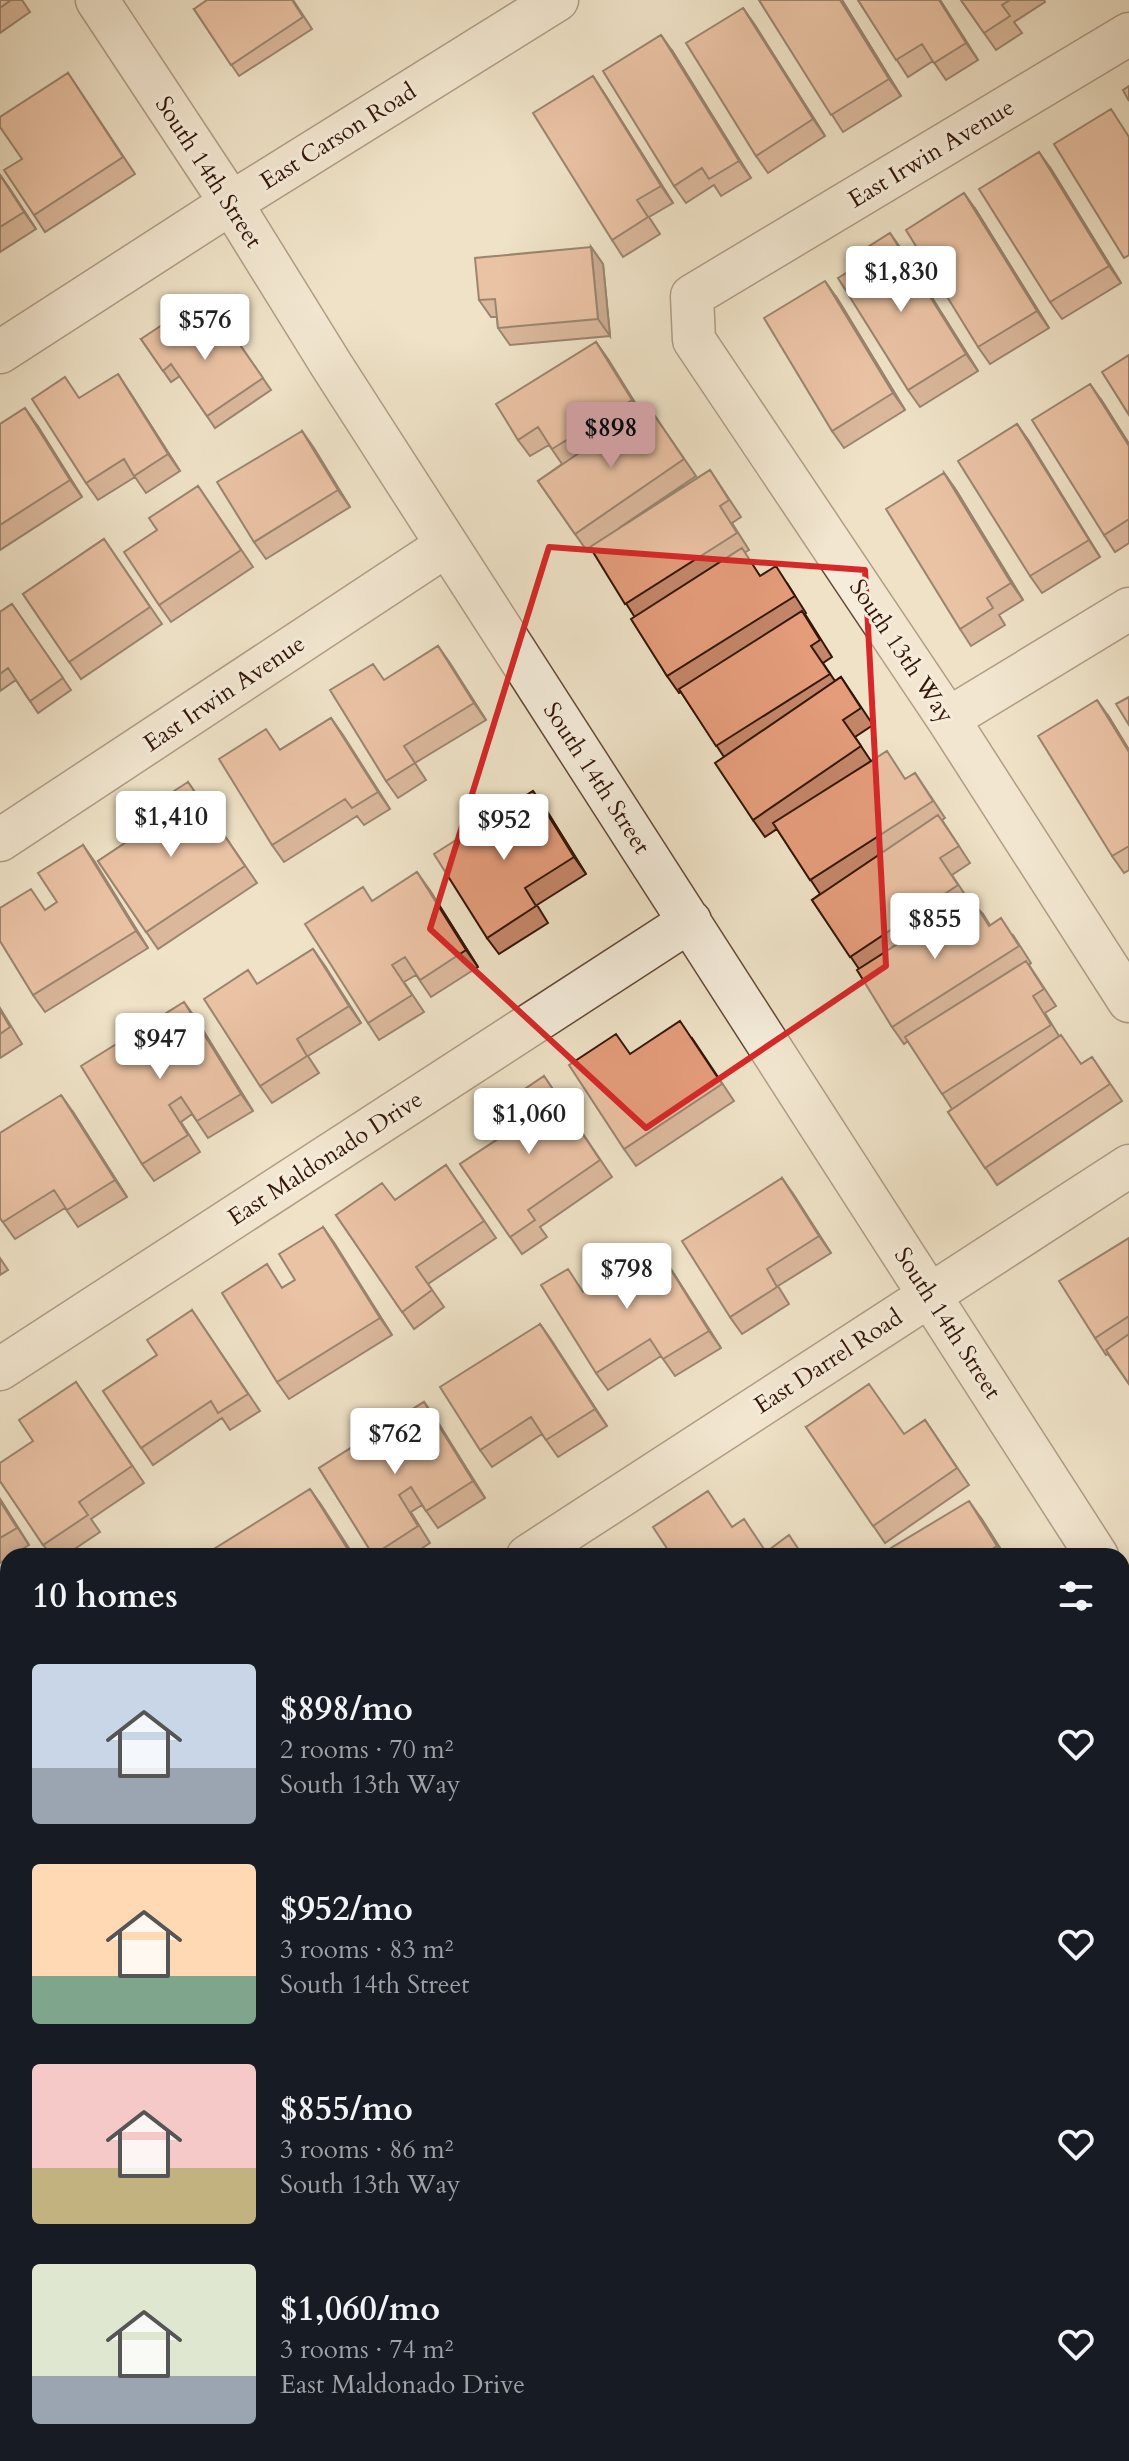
<!DOCTYPE html>
<html lang="en">
<head>
<meta charset="utf-8">
<style>
  body { margin:0; font-family:Cardo,serif; background:#242831; color:#f1f3f6; height:100vh; display:flex; flex-direction:column; font-size:30px; white-space:nowrap }
  * { box-sizing:border-box; margin:0 }
  p { font-size:26px; color:#9ea1a6 }
  .icon { flex:none; width:44px; height:44px; fill:none; stroke:currentColor; stroke-width:2; stroke-linecap:round; stroke-linejoin:round }
  .map { position:relative; flex:1; overflow:hidden }
  .sheet { position:absolute; left:0px; top:1548px; width:1130px; height:914px; display:flex; flex-direction:column; background:#171b24; border-radius:24px 24px 0 0; box-shadow:0 4px 20px #0003 }
  .sheet>* { flex:none }
  .price { position:absolute; translate:-50% -68px; padding:0 18px; border-radius:8px; background:#fff; color:#222; font-size:26px; line-height:52px; filter:drop-shadow(0 2px 4px #0008) }
  .price::after { content:''; position:absolute; left:50%; top:48px; width:24px; height:18px; margin-left:-12px; background:inherit; clip-path:polygon(0 0,100% 0,50% 100%) }
  .price.on { background:#c59692; color:#111 }
  ul { padding:0; list-style:none }
  li { display:flex; align-items:center; gap:24px; height:200px; padding:0 32px }
  li span { display:grid; place-items:center; flex:none; width:224px; height:160px; border-radius:8px; color:#555 }
  li>.icon { margin-inline-start:auto }
  span .icon { width:96px; height:96px; fill:#fffc; stroke-width:1 }
  li b { font-size:34px }
  h2 { display:flex; justify-content:space-between; align-items:center; height:96px; padding:0 32px; font-size:34px }
  .map>svg:first-child { display:block }
  .lines { fill:none; stroke-linecap:round; stroke-linejoin:round }
  .minor-casing { stroke:#644937; stroke-width:45 }
  .minor { stroke:#f5ecdb; stroke-width:42 }
  .wall { fill:#c48669; stroke:#351607; stroke-width:2 }
  .shaded-wall { fill:#a06d55; stroke:#351607; stroke-width:2 }
  .building { fill:#e49c7a; stroke:#351607; stroke-width:2 }
  .marked { fill:none; stroke:#d62828; stroke-width:6; stroke-linejoin:round }
  .labels { text-anchor:middle; stroke-width:6; stroke-linejoin:round; paint-order:stroke }
  .street-label { font-size:24px; fill:#351607; stroke:#f5ecdb }
</style>
</head>
<body>
<div class="map">
<svg width="1129" height="2461" viewBox="0 0 1129 2461">
  <rect width="100%" height="100%" fill="#efe2c7"/>
  <filter id="stains"><feTurbulence type="fractalNoise" baseFrequency=".0025" numOctaves="4"/><feColorMatrix values="0 0 0 0 .2 0 0 0 0 .09 0 0 0 0 .02 0 0 0 .5 -.17"/></filter>
  <radialGradient id="worn" r=".72"><stop offset=".6" stop-color="#630" stop-opacity="0"/><stop offset="1" stop-color="#630" stop-opacity=".3"/></radialGradient>
  <g class="lines">
    <!-- minor casing -->
    <g class="minor-casing">
      <path id="minor" d="M97,0L231,203L332,366L1097,1556
        M1129,34L692,296L694,340L948,719L1129,1001
        M0,352L231,203L557,0
        M948,719L1129,609
        M0,840L447,545
        M0,1369L690,921
        M528,1556L1129,1166
        M1122,1595L1129,1606
        M0,1900L8,1895
        M1122,1986L1129,1981
        M861,2454L865,2461
        M391,2461L402,2454"/>
    </g>
    <!-- minor -->
    <use href="#minor" class="minor"/>
  </g>
  <!-- wall -->
  <path class="wall" d="M0,0H22L30,12L0,33Z
    M293,0L312,29L239,76L194,9Z
    M759,0H842L901,96L843,132Z
    M858,0H940L978,60L946,80L933,61L908,77Z
    M961,0H1044L1045,2L1014,22L1022,33L996,50Z
    M743,8L825,136L768,173L756,156Z
    M673,52L751,178L721,196L714,185L686,203L674,186Z
    M68,73L135,174L45,232L34,215L22,159Z
    M604,93L673,203L649,217L660,234L623,257L612,240Z
    M1051,169L1121,283L1062,319L1050,302Z
    M0,175L36,229L0,252Z
    M976,210L1049,328L990,364L978,347Z
    M591,247L603,264L610,336L510,345L498,328L497,317H491L479,300Z
    M902,250L978,371L920,407L908,390L869,259Z
    M837,298L905,410L844,448L832,431Z
    M222,319L271,390L215,428L180,376L171,382L141,339L191,341Z
    M596,342L640,411L648,406L696,476L619,528L710,470L741,517L732,523L749,550L744,553L760,576L787,583L806,613L805,614L832,657L823,663L835,681L841,677L873,725L855,737L871,761L906,779L915,773L945,818L942,820L970,863L952,875L968,899L983,914L990,925L1013,935L1031,963L1029,965L1056,1006L1045,1013L1059,1036L1081,1064L1092,1057L1122,1101L997,1185L948,1112L952,1109L908,1041L904,1044L892,1027L859,969L812,900L820,894L777,829L765,837L753,820L724,757L681,692L679,693L667,676L634,616L591,548L587,551L538,481L562,464L549,445L530,456L518,440Z
    M129,391L180,471L146,493L135,477L98,500L86,483L79,398Z
    M1102,401L1129,444V543L1115,552L1104,535Z
    M0,424L37,425L82,497L0,550Z
    M1017,424L1100,557L1042,593L1030,576Z
    M302,431L350,507L266,559L254,542Z
    M944,473L956,490L1023,600L999,615L1005,625L971,646L960,629Z
    M198,486L253,567L171,622L159,605L157,530Z
    M104,539L162,624L81,679L23,594Z
    M12,604L71,690L38,713L16,680L0,691V612Z
    M438,646L486,720L415,763L426,780L398,798L386,781L385,680Z
    M1109,717L1129,750V870L1124,873L1112,856Z
    M331,718L390,809L364,825L357,816L284,862L272,845L281,749Z
    M188,782L257,883L158,949L98,861L152,825Z
    M545,808L586,874L537,905L548,923L499,954L487,938Z
    M83,845L148,948L45,1012L33,995L46,910L57,902Z
    M429,889L478,967L431,997L416,975L404,982L424,1012L379,1040L368,1023L372,901Z
    M313,949L361,1023L308,1056L319,1073L272,1103L260,1086L258,984Z
    M0,1008L22,1044L0,1058Z
    M196,1019L253,1111L208,1138L192,1114L181,1122L200,1152L154,1181L142,1164Z
    M692,1038L734,1101L636,1166L624,1149L630,1054Z
    M544,1076L612,1177L540,1227L547,1237L522,1254L460,1164L510,1131Z
    M73,1112L127,1197L78,1227L65,1208L15,1239L0,1218Z
    M446,1165L496,1238L428,1284L444,1307L414,1329L336,1215L395,1200Z
    M782,1178L831,1253L778,1286L789,1304L742,1334L730,1317Z
    M323,1227L392,1335L289,1399L277,1382L283,1287L295,1280Z
    M1129,1238V1384L1108,1354L1106,1355L1095,1338Z
    M0,1258L8,1270L0,1275Z
    M667,1263L721,1348L675,1376L661,1356L608,1390L596,1373L584,1291Z
    M192,1310L260,1411L230,1430L222,1418L153,1465L103,1391L157,1355Z
    M540,1324L607,1426L558,1457L542,1434L492,1467L480,1450Z
    M76,1382L144,1483L91,1519L100,1532L64,1556H51L0,1481L33,1441Z
    M424,1402L485,1498L438,1528L422,1505L411,1512L430,1543L410,1556H374L319,1468Z
    M925,1420L969,1485L885,1543L806,1427L905,1434Z
    M0,1499L29,1545L11,1556H8V1558L0,1563Z
    M981,1518L1005,1556H895Z
    M1122,1734L1129,1742V1895L1127,1896L1122,1889Z
    M0,1785L8,1798V1810L0,1816Z
    M8,1962V2113L0,2118V1967Z
    M1122,2409L1129,2420V2461H1089L1085,2454H1122Z
    M717,2454H743L732,2461H722Z
    M762,2454H786L775,2461H767Z"/>
  <!-- shaded-wall -->
  <path class="shaded-wall" d="M840,0H842L901,96L889,79Z
    M939,0H940L978,60L966,43Z
    M743,8L755,25L825,136L813,119Z
    M661,35L673,52L751,178L739,161Z
    M593,76L604,93L673,203L661,186Z
    M1039,152L1051,169L1121,283L1109,266Z
    M0,175L10,189L36,229L24,212Z
    M964,193L976,210L1049,328L1037,311Z
    M890,233L902,250L978,371L966,354Z
    M591,247L603,264L610,336L598,319Z
    M825,281L837,298L905,410L893,393Z
    M596,342L608,359L644,417L632,400Z
    M118,374L129,391L180,471L168,454Z
    M1090,384L1102,401L1129,444V446Z
    M25,408L37,425L82,497L70,480Z
    M1017,424L1029,441L1100,557L1089,540Z
    M302,431L314,448L350,507L338,490Z
    M944,473L956,490L1023,600L1011,583Z
    M438,646L450,663L486,720L474,703Z
    M1097,700L1109,717L1129,750V752Z
    M331,718L343,735L390,809L378,792Z
    M533,791L545,808L586,874L574,857Z
    M83,845L95,862L148,948L136,931Z
    M417,872L429,889L478,967L466,950Z
    M313,949L325,966L361,1023L349,1006Z
    M184,1002L196,1019L253,1111L241,1094Z
    M61,1095L73,1112L127,1197L115,1180Z
    M782,1178L794,1195L831,1253L819,1236Z
    M323,1227L335,1244L392,1335L380,1318Z
    M656,1246L667,1263L721,1348L709,1331Z
    M540,1324L552,1341L607,1426L595,1409Z
    M424,1402L436,1419L485,1498L473,1481Z
    M310,1489L322,1506L354,1556H352Z
    M0,1499L29,1545L0,1501Z
    M969,1501L981,1518L1005,1556L997,1546Z
    M7,2357L8,2393L4,2394L6,2397L4,2400L0,2394V2369Z"/>
  <!-- building -->
  <path class="building" d="M0,0H11L0,8Z
    M207,0H292L303,17L231,65L194,9Z
    M759,0H840L889,79L831,115Z
    M858,0H939L966,43L934,63L922,44L896,60Z
    M961,0H1010L1002,5L1010,16L984,33Z
    M743,8L813,119L756,156L686,43Z
    M661,35L739,161L709,179L702,168L674,186L603,71Z
    M68,73L123,157L34,215L4,170L22,159L0,127V117Z
    M593,76L661,186L637,200L648,217L612,240L533,113Z
    M1129,86V101L1123,90Z
    M1111,109L1129,137V255L1124,258L1054,144Z
    M1039,152L1109,266L1050,302L979,189Z
    M0,175L24,212L0,227Z
    M964,193L1037,311L978,347L906,230Z
    M890,233L966,354L908,390L838,278L869,259L863,250Z
    M591,247L598,319L498,328L495,299L479,300L475,258Z
    M825,281L893,393L832,431L764,318Z
    M174,317L191,341L222,319L263,378L207,416L171,364L163,371L141,339Z
    M596,342L632,400L552,449L538,427L518,440L496,404Z
    M1129,355V415L1102,372Z
    M118,374L168,454L134,476L124,459L86,483L32,399L65,377L79,398Z
    M1090,384L1129,446V519L1104,535L1032,420Z
    M648,406L684,459L575,534L538,481Z
    M25,408L70,480L0,525V424Z
    M1017,424L1089,540L1030,576L958,461Z
    M302,431L338,490L254,542L217,482Z
    M710,470L729,500L720,506L737,533L625,604L590,547Z
    M944,473L1011,583L987,598L993,608L960,629L886,509Z
    M198,486L241,550L159,605L124,552L157,530L149,518Z
    M104,539L150,607L69,662L23,594Z
    M742,548L760,576L776,566L795,596L667,676L631,619Z
    M12,604L63,678L30,701L8,668L0,674V612Z
    M802,611L820,640L811,646L830,674L716,746L679,689Z
    M438,646L474,703L404,746L415,763L386,781L330,690L373,664L384,680Z
    M841,677L861,708L843,720L861,746L753,820L715,763Z
    M1129,697V725L1116,704Z
    M1097,700L1129,752V846L1112,856L1038,736Z
    M331,718L378,792L352,808L345,799L272,845L219,759L266,729L280,750Z
    M887,751L905,779L915,773L933,801L810,880L773,823Z
    M188,782L245,866L146,932L98,861L152,825L143,811Z
    M533,791L574,857L525,888L536,906L487,938L434,854Z
    M938,815L959,846L940,858L958,885L850,957L812,900Z
    M83,845L136,931L33,995L0,941V908L31,889L45,910L57,902L38,873Z
    M417,872L466,950L420,980L405,957L392,965L412,995L368,1023L305,924L363,887L372,901Z
    M971,897L989,926L1001,918L1019,946L892,1027L857,970Z
    M313,949L349,1006L297,1039L307,1056L260,1086L204,999L248,970L257,984Z
    M1026,961L1044,989L1033,996L1051,1025L942,1094L905,1037Z
    M184,1002L241,1094L197,1121L181,1097L169,1105L188,1135L142,1164L81,1066Z
    M0,1010L10,1027L0,1034Z
    M680,1021L722,1084L624,1149L569,1065L616,1034L630,1054Z
    M1061,1035L1081,1064L1092,1057L1110,1084L985,1168L948,1112Z
    M544,1076L600,1160L528,1210L535,1220L510,1237L460,1164L510,1131L495,1109Z
    M61,1095L115,1180L67,1210L54,1190L3,1222L0,1218V1133Z
    M446,1165L484,1221L416,1267L432,1290L402,1312L336,1215L382,1183L395,1200Z
    M782,1178L819,1236L767,1269L777,1287L730,1317L682,1241Z
    M323,1227L380,1318L277,1382L222,1293L267,1264L282,1288L295,1280L279,1254Z
    M1129,1238V1316L1095,1338L1059,1281Z
    M656,1246L709,1331L663,1359L650,1339L596,1373L541,1285L568,1269L583,1292Z
    M192,1310L248,1394L218,1413L211,1401L141,1448L103,1391L157,1355L147,1340Z
    M540,1324L595,1409L546,1440L531,1417L480,1450L440,1387Z
    M1129,1334V1384L1106,1350Z
    M76,1382L132,1466L79,1502L88,1515L43,1545L0,1481V1463L33,1441L19,1420Z
    M869,1384L904,1434L925,1420L957,1468L873,1526L806,1427Z
    M424,1402L473,1481L426,1511L411,1487L399,1495L418,1526L373,1555L319,1468Z
    M310,1489L352,1556H212L209,1552Z
    M708,1491L732,1527L744,1519L766,1552L789,1535L803,1556H672L653,1527Z
    M0,1501L17,1528L0,1538Z
    M969,1501L997,1546L981,1556H895L891,1548Z
    M8,1669V1753L0,1741V1674Z
    M1123,1733L1129,1743V1871L1122,1875Z
    M8,1962V2089L0,2094V1967Z
    M1127,2091L1129,2094V2207L1126,2209L1122,2203V2094Z
    M0,2255L8,2259V2358L7,2357L0,2369Z
    M1129,2351V2409L1122,2399V2355Z
    M8,2387V2396L4,2394Z
    M1122,2410L1129,2420V2448L1122,2453Z
    M56,2454H159L163,2461H60Z
    M601,2454H685L689,2461H605Z
    M939,2454H1026L1031,2461H943Z
    M1085,2454H1121L1110,2461H1089Z"/>
  <!-- marked area -->
  <path d="M0 0H1129V2461H0ZM549,547L865,570L886,966L646,1128L430,929Z" fill="#efe2c7" fill-opacity=".55" fill-rule="evenodd"/>
  <path class="marked" d="M549,547L865,570L886,966L646,1128L430,929Z"/>
  <g class="labels">
    <!-- street labels -->
    <g class="street-label">
      <text transform="translate(338 136) rotate(-32)" y="8">East Carson Road</text>
      <text transform="translate(931 153) rotate(-31)" y="8">East Irwin Avenue</text>
      <text transform="translate(209 172) rotate(57)" y="8">South 14th Street</text>
      <text transform="translate(902 651) rotate(56)" y="8">South 13th Way</text>
      <text transform="translate(224 693) rotate(-34)" y="8">East Irwin Avenue</text>
      <text transform="translate(597 778) rotate(57)" y="8">South 14th Street</text>
      <text transform="translate(325 1158) rotate(-33)" y="8">East Maldonado Drive</text>
      <text transform="translate(948 1323) rotate(57)" y="8">South 14th Street</text>
      <text transform="translate(828 1361) rotate(-33)" y="8">East Darrel Road</text>
    </g>
  </g>
  <rect width="100%" height="100%" filter="url(#stains)"/>
  <rect width="100%" height="100%" fill="url(#worn)"/>
</svg>
<b class="price" style="left:901px;top:314px">$1,830</b>
<b class="price" style="left:205px;top:362px">$576</b>
<b class="price on" style="left:611px;top:470px">$898</b>
<b class="price" style="left:171px;top:859px">$1,410</b>
<b class="price" style="left:504px;top:862px">$952</b>
<b class="price" style="left:935px;top:961px">$855</b>
<b class="price" style="left:160px;top:1081px">$947</b>
<b class="price" style="left:529px;top:1156px">$1,060</b>
<b class="price" style="left:627px;top:1311px">$798</b>
<b class="price" style="left:395px;top:1476px">$762</b>
<section class="sheet">
<h2>10 homes<svg class="icon" aria-label="filters" viewBox="0 0 24 24"><path d="M4 7h16M4 17h16"/><circle cx="9" cy="7" r="2"/><circle cx="15" cy="17" r="2"/></svg></h2>
<ul>
<li><span style="background:linear-gradient(#c9d6e8 65%,#9aa5b1 0)"><svg class="icon" aria-label="home" viewBox="0 0 24 24"><path d="M3 11l9-7 9 7M6 9v11h12V9"/></svg></span><div><b>$898/mo</b><p>2 rooms · 70 m²</p><p>South 13th Way</p></div><svg class="icon" aria-label="heart" viewBox="0 0 24 24"><path d="M12 20l-8-8c-3-5 5-10 8-4 3-6 11-1 8 4z"/></svg></li>
<li><span style="background:linear-gradient(#ffd9b3 70%,#7fa58c 0)"><svg class="icon" aria-label="home" viewBox="0 0 24 24"><path d="M3 11l9-7 9 7M6 9v11h12V9"/></svg></span><div><b>$952/mo</b><p>3 rooms · 83 m²</p><p>South 14th Street</p></div><svg class="icon" aria-label="heart" viewBox="0 0 24 24"><path d="M12 20l-8-8c-3-5 5-10 8-4 3-6 11-1 8 4z"/></svg></li>
<li><span style="background:linear-gradient(#f6c9c9 65%,#c2b280 0)"><svg class="icon" aria-label="home" viewBox="0 0 24 24"><path d="M3 11l9-7 9 7M6 9v11h12V9"/></svg></span><div><b>$855/mo</b><p>3 rooms · 86 m²</p><p>South 13th Way</p></div><svg class="icon" aria-label="heart" viewBox="0 0 24 24"><path d="M12 20l-8-8c-3-5 5-10 8-4 3-6 11-1 8 4z"/></svg></li>
<li><span style="background:linear-gradient(#dfe7d0 70%,#9aa5b1 0)"><svg class="icon" aria-label="home" viewBox="0 0 24 24"><path d="M3 11l9-7 9 7M6 9v11h12V9"/></svg></span><div><b>$1,060/mo</b><p>3 rooms · 74 m²</p><p>East Maldonado Drive</p></div><svg class="icon" aria-label="heart" viewBox="0 0 24 24"><path d="M12 20l-8-8c-3-5 5-10 8-4 3-6 11-1 8 4z"/></svg></li>
</ul>
</section>
</div>
</body>
</html>
